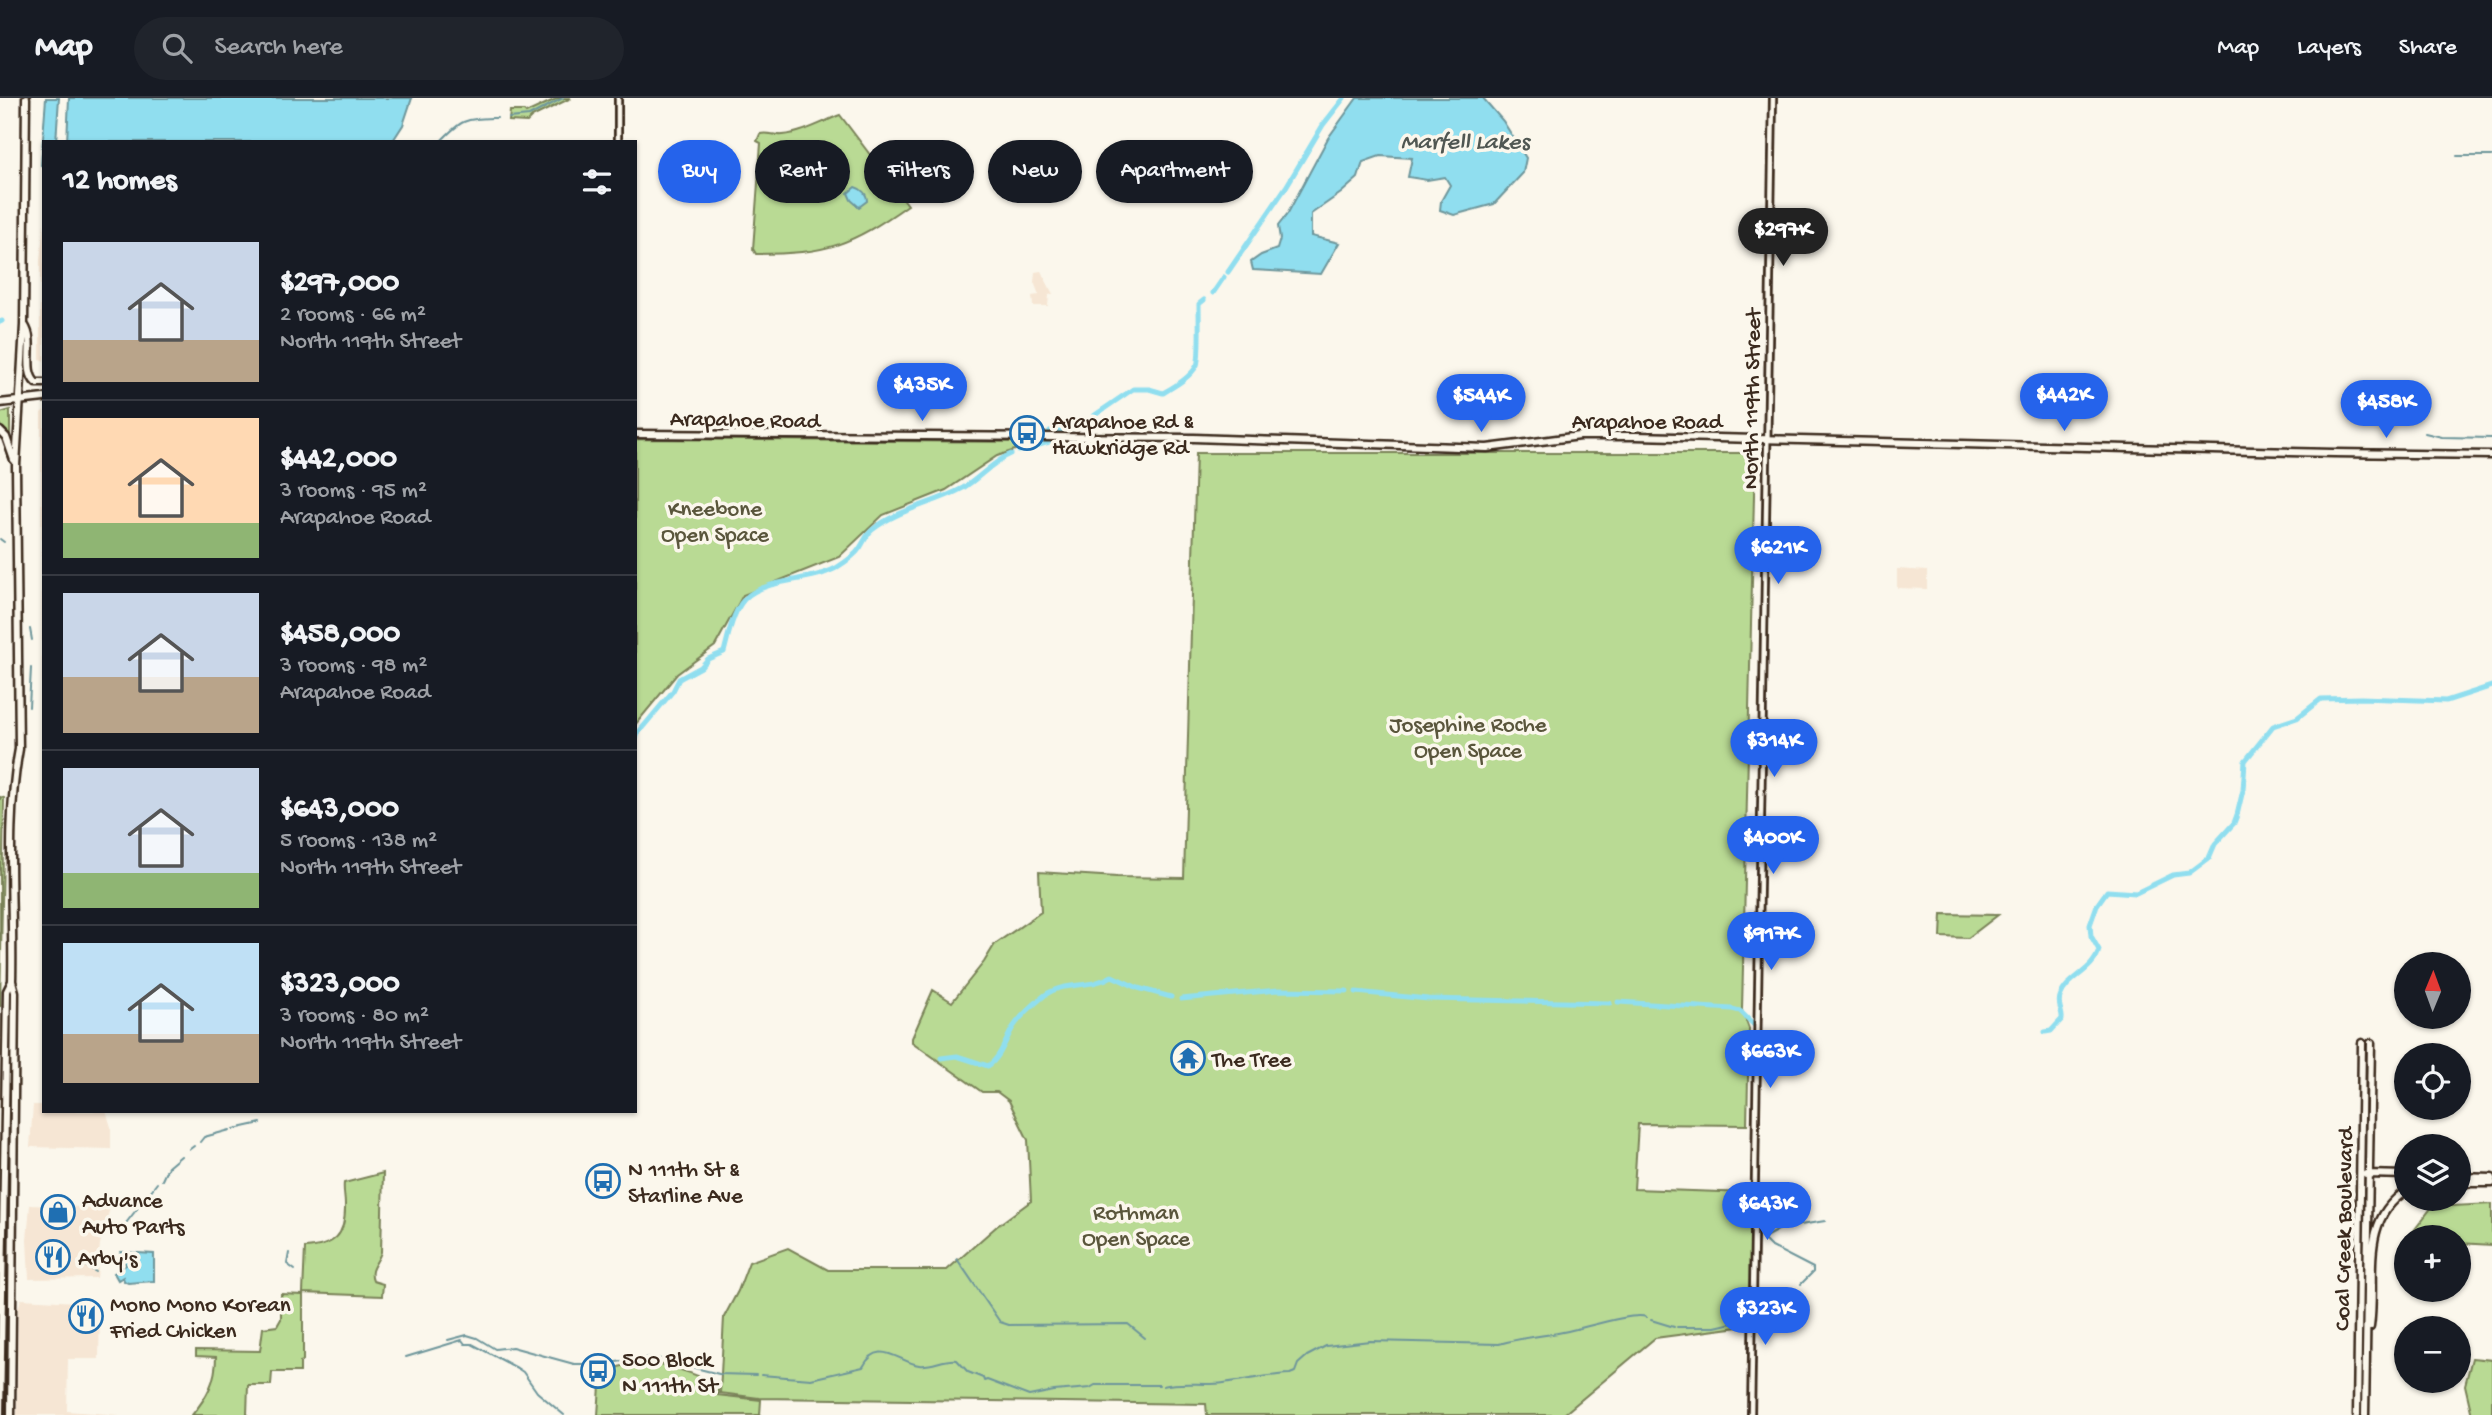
<!DOCTYPE html>
<html lang="en">
<head>
<meta charset="utf-8">
<style>
  body { margin:0; font-family:"Gochi Hand",sans-serif; background:#20242c; color:#f1f3f6; height:100vh; display:flex; flex-direction:column; font-size:26px; white-space:nowrap }
  * { box-sizing:border-box; margin:0 }
  p { font-size:23px; color:#9ea1a6 }
  .icon { flex:none; width:38px; height:38px; fill:none; stroke:currentColor; stroke-width:2; stroke-linecap:round; stroke-linejoin:round }
  .map { position:relative; flex:1; overflow:hidden }
  .side { position:absolute; left:42px; top:42px; width:595px; height:973px; display:flex; flex-direction:column; background:#171b24; border-radius:0px; box-shadow:0 2px 5px #0004 }
  .side>* { flex:none }
  .banner { position:absolute; left:658px; top:42px; width:665px; height:63px; display:flex; gap:14px }
  .needle { width:46px; rotate:1deg }
  .fabs { position:absolute; left:2394px; top:854px; display:grid; gap:14px }
  .fabs a { display:grid; place-items:center; width:77px; height:77px; border-radius:50%; background:#171b24; box-shadow:0 2px 5px #0004; font-size:35px }
  .price { position:absolute; translate:-50% -60px; padding:0 16px; border-radius:24px; background:#2563eb; color:#fff; font-size:23px; line-height:46px; filter:drop-shadow(0 2px 4px #0008) }
  .price::after { content:''; position:absolute; left:50%; top:42px; width:21px; height:16px; margin-left:-10px; background:inherit; clip-path:polygon(0 0,100% 0,50% 100%) }
  .price.on { background:#222; color:#fff }
  ul { padding:0; list-style:none }
  li { display:flex; align-items:center; gap:21px; height:175px; padding:0 21px }
  li+li { border-top:2px solid #363941 }
  li span { display:grid; place-items:center; flex:none; width:196px; height:140px; border-radius:0px; color:#555 }
  li>.icon { margin-inline-start:auto }
  span .icon { width:84px; height:84px; fill:#fffc; stroke-width:1 }
  li b { font-size:30px }
  h2 { display:flex; justify-content:space-between; align-items:center; height:84px; padding:0 21px; font-size:30px }
  .tag { padding:0 24px; border-radius:32px; background:#171b24; box-shadow:0 2px 5px #0004; font-size:24px; line-height:63px }
  .tag.on { background:#2563eb; color:#fff }
  header { display:flex; align-items:center; gap:42px; box-sizing:border-box; height:98px; padding:0 35px; background:#171b24; border-bottom:2px solid #363941 }
  header strong { font-size:33px }
  nav { display:flex; gap:38px; margin-inline-start:auto; font-size:24px }
  .search { width:490px; height:63px; background:#20242c; display:flex; align-items:center; gap:18px; box-sizing:border-box; padding:0 24px; border-radius:38px; color:#9ea1a6; font-size:26px }
  .map>svg:first-child { display:block }
  .built { fill:#f6e6d4 }
  .green { fill:#b9da94; stroke:#7a8259; stroke-width:2 }
  .water { fill:#90deef; stroke:#6e969b; stroke-width:2 }
  .lines { fill:none; stroke-linecap:round; stroke-linejoin:round }
  .stream { stroke:#6e969b; stroke-width:2 }
  .canal { stroke:#90deef; stroke-width:5 }
  .minor-casing { stroke:#3b2a1e; stroke-width:10 }
  .major-casing { stroke:#3b2a1e; stroke-width:11 }
  .minor { stroke:#fbf7ec; stroke-width:4.5 }
  .major { stroke:#fbf7ec; stroke-width:6 }
  .labels { text-anchor:middle; stroke-width:7; stroke-linejoin:round; paint-order:stroke }
  .street-label { font-size:23px; fill:#3b2a1e; stroke:#fbf7ec }
  .poi-label { font-size:23px; fill:#3b2a1e; stroke:#fbf7ec; text-anchor:start }
  .park-label { font-size:23px; fill:#5a563c; stroke:#fbf7ec }
  .water-label { font-size:24px; font-style:italic; fill:#505752; stroke:#fbf7ec }
</style>
</head>
<body>
<header>
<strong>Map</strong>
<div class="search"><svg class="icon" aria-label="search" viewBox="0 0 24 24"><circle cx="10" cy="10" r="6"/><path d="M15 15l6 6"/></svg>Search here</div>
<nav><a>Map</a><a>Layers</a><a>Share</a></nav>
</header>
<div class="map">
<svg width="2492" height="1317" viewBox="0 0 2492 1317">
  <rect width="100%" height="100%" fill="#fbf7ec"/>
  <filter id="ink" filterUnits="userSpaceOnUse"><feTurbulence type="fractalNoise" baseFrequency=".0143" numOctaves="2"/><feDisplacementMap in="SourceGraphic" scale="14" xChannelSelector="R" yChannelSelector="G"/><feConvolveMatrix kernelMatrix="1 2 1 2 8 2 1 2 1" color-interpolation-filters="sRGB"/></filter>
  <g filter="url(#ink)">
    <!-- built -->
    <path class="built" d="M44,125V263L40,261V162Z
      M1041,173L1053,196L1049,197L1048,208H1033L1032,198L1039,197L1034,184L1035,174Z
      M44,312V606H42L41,315Z
      M1897,471L1927,473V491L1897,490Z
      M33,1007H44V1013H106L111,1029V1051L30,1049Z
      M30,1107L110,1110L100,1146L97,1180L29,1181L27,1142Z
      M21,1201L96,1205L100,1212L99,1261H68L67,1313L120,1317H17L18,1211Z"/>
    <!-- green -->
    <path class="green" d="M558,0H571L532,19L527,24L509,23L510,13H524L526,15Z
      M840,17L908,107C850,148 827,156 756,156L753,151L761,45L757,43L760,36C768,34 775,38 783,37C803,35 822,24 840,17Z
      M10,312V341L0,330V315Z
      M635,341L1039,344L997,358L946,392L883,417L839,459L743,497L715,548L677,576L635,627Z
      M1196,355H1755L1742,912L1749,931L1747,1027L1638,1026L1634,1091L1750,1095V1193L1746,1228L1655,1240L1563,1317H1207L1206,1306L759,1300L720,1295L724,1219L738,1193L749,1164L788,1150L828,1172H947L997,1128L1031,1103L1028,1042L1009,1003L997,994H982L912,944V940L933,892L952,904L984,864L995,846L1041,814L1039,774L1117,779L1184,780Z
      M0,699L4,700L0,909Z
      M1942,816L1998,817L1968,840L1941,839Z
      M383,1075L381,1154C378,1165 368,1170 373,1183L383,1186L382,1198L303,1195L305,1150C334,1148 346,1138 345,1107C345,1099 343,1092 344,1085Z
      M2492,1106V1147L2459,1145V1139H2409L2432,1109Z
      M281,1196L303,1197V1263L300,1264V1274H272L271,1287H248L247,1317H192C207,1299 216,1283 216,1259L196,1258V1252L260,1253L263,1230L277,1228L281,1221Z
      M2472,1260L2492,1262V1317H2472L2465,1287Z
      M656,1265C678,1271 698,1276 718,1288V1297L761,1302L760,1317H598L601,1273L631,1266Z"/>
    <!-- water -->
    <path class="water" d="M46,0H59L56,44H44V68L41,67Z
      M69,0H412L403,27L392,44H67Z
      M1357,0H1483L1503,23L1526,60L1523,75L1494,106L1454,117L1440,112L1441,103L1450,87L1445,79L1427,82L1408,79L1412,60L1380,58L1363,64L1358,80L1341,95L1311,116V138L1339,145L1321,176L1253,172L1251,164L1261,157L1277,151L1280,141L1278,128L1288,115L1328,40Z
      M855,89C862,91 867,96 867,103L859,109L851,102L848,95Z
      M121,1154L154,1156V1183L128,1185L124,1183L123,1179L118,1182L114,1175L126,1167L120,1156Z"/>
    <g class="lines">
      <!-- stream -->
      <path class="stream" d="M509,20L529,18L563,0
        M440,44C463,20 465,21 497,20
        M2457,58H2492
        M2425,335L2442,339L2492,340
        M0,441L4,444
        M30,531L32,542
        M29,609L31,570
        M234,1031L261,1025
        M200,1044L204,1039L230,1032
        M190,1051L194,1048
        M162,1082L168,1069L181,1058
        M123,1129L157,1085
        M289,1155L287,1166L295,1172
        M957,1161L1000,1224L1009,1227L1128,1226L1145,1240
        M84,1167L96,1174
        M1801,1186L1813,1174V1170L1770,1148L1764,1142L1765,1139L1782,1130L1825,1123
        M1758,1219L1789,1200L1795,1192
        M1651,1222L1674,1229
        M1677,1229H1715L1749,1221
        M448,1242L467,1237L477,1240L495,1251L512,1249L574,1266H586
        M406,1259L462,1242L465,1246H472L517,1270L523,1274L537,1294L564,1317
        M602,1266L652,1259L719,1276L756,1277
        M761,1277L811,1281L863,1269C879,1239 898,1264 919,1267C932,1269 944,1260 957,1262L968,1274L983,1280L984,1283L987,1282L1029,1298L1054,1293L1090,1290L1095,1287H1159
        M1163,1288C1183,1283 1203,1288 1224,1285C1246,1282 1269,1277 1290,1276L1295,1274L1298,1266L1307,1258L1326,1248L1370,1243L1499,1246C1522,1239 1545,1238 1568,1233C1584,1230 1634,1214 1646,1219"/>
      <!-- canal -->
      <path class="canal" d="M1228,174L1286,89L1323,27L1344,0
        M1213,195L1224,179
        M0,224L2,223
        M1048,336L1050,333L1085,328L1095,317L1133,291H1149L1163,295C1175,288 1191,279 1197,267C1200,262 1199,216 1199,206L1204,202
        M1019,353L1049,344
        M635,644L638,635L673,593L679,581L701,569L708,561L724,554C729,536 733,509 749,497C772,480 810,484 836,470C844,465 855,458 860,450C864,444 867,436 872,432C898,411 934,406 963,390C980,380 993,363 1011,356
        M1356,894L1428,901L1610,905
        M1181,901L1278,892L1347,893
        M1618,904L1732,911L1740,913L1754,927
        M2045,934L2051,933L2062,921C2063,914 2057,907 2060,899C2067,879 2093,874 2099,852L2091,838L2090,827L2097,807L2107,793L2136,795L2173,777L2189,775L2209,760L2215,746L2234,725L2237,717L2243,692L2245,663L2273,628L2297,620L2321,601L2361,600L2446,603L2492,588
        M941,960L957,958L988,968C1000,960 1005,944 1011,933C1018,920 1034,906 1045,897C1064,883 1091,891 1112,878L1138,890L1171,899"/>
      <!-- minor casing -->
      <g class="minor-casing">
        <path id="minor" d="M618,44V0
          M1751,1317L1773,0"/>
      </g>
      <!-- major casing -->
      <g class="major-casing">
        <path id="major" d="M25,228C36,245 22,271 36,285H44
          M0,305L44,300
          M0,333L6,339L14,362
          M635,336L1194,340L1487,350L1580,338H1636L2334,355L2492,357
          M2366,1076L2406,1077
          M2459,1079L2492,1080
          M2459,1085H2492
          M2370,1229C2377,1180 2358,1124 2406,1093
          M0,1317L7,893L12,883
          M11,1317L15,894L12,883C14,806 5,727 19,651L16,368L24,227L26,0
          M2357,1317L2362,945
          M2365,1317L2371,945"/>
      </g>
      <!-- minor -->
      <use href="#minor" class="minor"/>
      <!-- major -->
      <use href="#major" class="major"/>
    </g>
  </g>
  <!-- icons -->
  <defs>
    <g id="bus-ring" transform="scale(1.75)"><circle r="9.5" fill="#fbf7ec" stroke="#1f6fb2" stroke-width="1.5"/><path d="M-5-6H5V4H4V6H2V4H-2V6H-4V4H-5ZM-3.5-4V0h7V-4ZM-3.5 1.2v1.5H-2V1.2ZM2 1.2v1.5H3.5V1.2Z" fill="#1f6fb2"/></g>
    <g id="temple-ring" transform="scale(1.75)"><circle r="9.5" fill="#fbf7ec" stroke="#1f6fb2" stroke-width="1.5"/><path d="M0-6L5-2H3V0L6.5 2.5H4V6H1.5V3h-3V6H-4V2.5H-6.5L-3 0V-2H-5Z" fill="#1f6fb2"/></g>
    <g id="shop-ring" transform="scale(1.75)"><circle r="9.5" fill="#fbf7ec" stroke="#1f6fb2" stroke-width="1.5"/><path d="M-5-2.5h2.3a2.7 3.5 0 0 1 5.4 0H5L5.5 6h-11ZM-1.5-2.5h3a1.5 2.3 0 0 0-3 0Z" fill="#1f6fb2"/></g>
    <g id="restaurant-ring" transform="scale(1.75)"><circle r="9.5" fill="#fbf7ec" stroke="#1f6fb2" stroke-width="1.5"/><path d="M-5-6h1v4h1v-4h1v4h1v-4h1v5L-1.5 .5V6h-2V.5L-5-1ZM5-6V6H3V1.5H1.5Q1.5-4 5-6Z" fill="#1f6fb2"/></g>
  </defs>
  <g fill-rule="evenodd">
    <use href="#bus-ring" x="1027" y="335"/>
    <use href="#temple-ring" x="1188" y="960"/>
    <use href="#bus-ring" x="603" y="1083"/>
    <use href="#shop-ring" x="58" y="1114"/>
    <use href="#restaurant-ring" x="53" y="1159"/>
    <use href="#restaurant-ring" x="86" y="1218"/>
    <use href="#bus-ring" x="598" y="1273"/>
  </g>
  <g class="labels">
    <!-- street labels -->
    <g class="street-label">
      <text transform="translate(1750 301) rotate(-89)" y="8">North 119th Street</text>
      <text transform="translate(745 320) rotate(1)" y="8">Arapahoe Road</text>
      <text x="1647" y="330">Arapahoe Road</text>
      <text transform="translate(2342 1131) rotate(-89)" y="8">Coal Creek Boulevard</text>
    </g>
    <!-- poi labels -->
    <g class="poi-label">
      <text x="1052" y="330">Arapahoe Rd &amp;<tspan x="1052" dy="26">Hawkridge Rd</tspan></text>
      <text x="1212" y="968">The Tree</text>
      <text x="628" y="1078">N 111th St &amp;<tspan x="628" dy="26">Starline Ave</tspan></text>
      <text x="82" y="1109">Advance<tspan x="82" dy="26">Auto Parts</tspan></text>
      <text x="78" y="1167">Arby's</text>
      <text x="110" y="1213">Mono Mono Korean<tspan x="110" dy="26">Fried Chicken</tspan></text>
      <text x="622" y="1268">500 Block<tspan x="622" dy="26">N 111th St</tspan></text>
    </g>
    <!-- park labels -->
    <g class="park-label">
      <text x="715" y="417">Kneebone<tspan x="715" dy="26">Open Space</tspan></text>
      <text x="1468" y="633">Josephine Roche<tspan x="1468" dy="26">Open Space</tspan></text>
      <text x="1136" y="1121">Rothman<tspan x="1136" dy="26">Open Space</tspan></text>
    </g>
    <!-- water labels -->
    <g class="water-label">
      <text x="1465" y="50">Marfell Lakes</text>
    </g>
  </g>
</svg>
<div class="fabs">
<a><svg class="needle" viewBox="-14 -14 28 28"><path d="M0-13l5 13h-10z" fill="#e53935"/><path d="M0 13l5-13h-10z" fill="#9ea1a6"/></svg></a>
<a><svg class="icon" aria-label="locate" viewBox="0 0 24 24"><circle cx="12" cy="12" r="6"/><path d="M12 2v4M12 18v4M2 12h4M18 12h4"/></svg></a>
<a><svg class="icon" aria-label="layers" viewBox="0 0 24 24"><path d="M12 4l9 5-9 5-9-5zM3 14l9 5 9-5"/></svg></a>
<a>+</a>
<a>−</a>
</div>
<b class="price on" style="left:1783px;top:170px">$297K</b>
<b class="price" style="left:922px;top:325px">$435K</b>
<b class="price" style="left:2064px;top:335px">$442K</b>
<b class="price" style="left:1481px;top:336px">$544K</b>
<b class="price" style="left:2386px;top:342px">$458K</b>
<b class="price" style="left:1778px;top:488px">$621K</b>
<b class="price" style="left:1774px;top:681px">$314K</b>
<b class="price" style="left:1773px;top:778px">$400K</b>
<b class="price" style="left:1771px;top:874px">$917K</b>
<b class="price" style="left:1770px;top:992px">$663K</b>
<b class="price" style="left:1767px;top:1144px">$643K</b>
<b class="price" style="left:1765px;top:1249px">$323K</b>
<div class="banner">
<a class="tag on">Buy</a>
<a class="tag">Rent</a>
<a class="tag">Filters</a>
<a class="tag">New</a>
<a class="tag">Apartment</a>
</div>
<section class="side">
<h2>12 homes<svg class="icon" aria-label="filters" viewBox="0 0 24 24"><path d="M4 7h16M4 17h16"/><circle cx="9" cy="7" r="2"/><circle cx="15" cy="17" r="2"/></svg></h2>
<ul>
<li><span style="background:linear-gradient(#c9d6e8 70%,#b9a48a 0)"><svg class="icon" aria-label="home" viewBox="0 0 24 24"><path d="M3 11l9-7 9 7M6 9v11h12V9"/></svg></span><div><b>$297,000</b><p>2 rooms · 66 m²</p><p>North 119th Street</p></div></li>
<li><span style="background:linear-gradient(#ffd9b3 75%,#8fb573 0)"><svg class="icon" aria-label="home" viewBox="0 0 24 24"><path d="M3 11l9-7 9 7M6 9v11h12V9"/></svg></span><div><b>$442,000</b><p>3 rooms · 95 m²</p><p>Arapahoe Road</p></div></li>
<li><span style="background:linear-gradient(#c9d6e8 60%,#b9a48a 0)"><svg class="icon" aria-label="home" viewBox="0 0 24 24"><path d="M3 11l9-7 9 7M6 9v11h12V9"/></svg></span><div><b>$458,000</b><p>3 rooms · 98 m²</p><p>Arapahoe Road</p></div></li>
<li><span style="background:linear-gradient(#c9d6e8 75%,#8fb573 0)"><svg class="icon" aria-label="home" viewBox="0 0 24 24"><path d="M3 11l9-7 9 7M6 9v11h12V9"/></svg></span><div><b>$643,000</b><p>5 rooms · 138 m²</p><p>North 119th Street</p></div></li>
<li><span style="background:linear-gradient(#bfe0f5 65%,#b9a48a 0)"><svg class="icon" aria-label="home" viewBox="0 0 24 24"><path d="M3 11l9-7 9 7M6 9v11h12V9"/></svg></span><div><b>$323,000</b><p>3 rooms · 80 m²</p><p>North 119th Street</p></div></li>
</ul>
</section>
</div>
</body>
</html>
